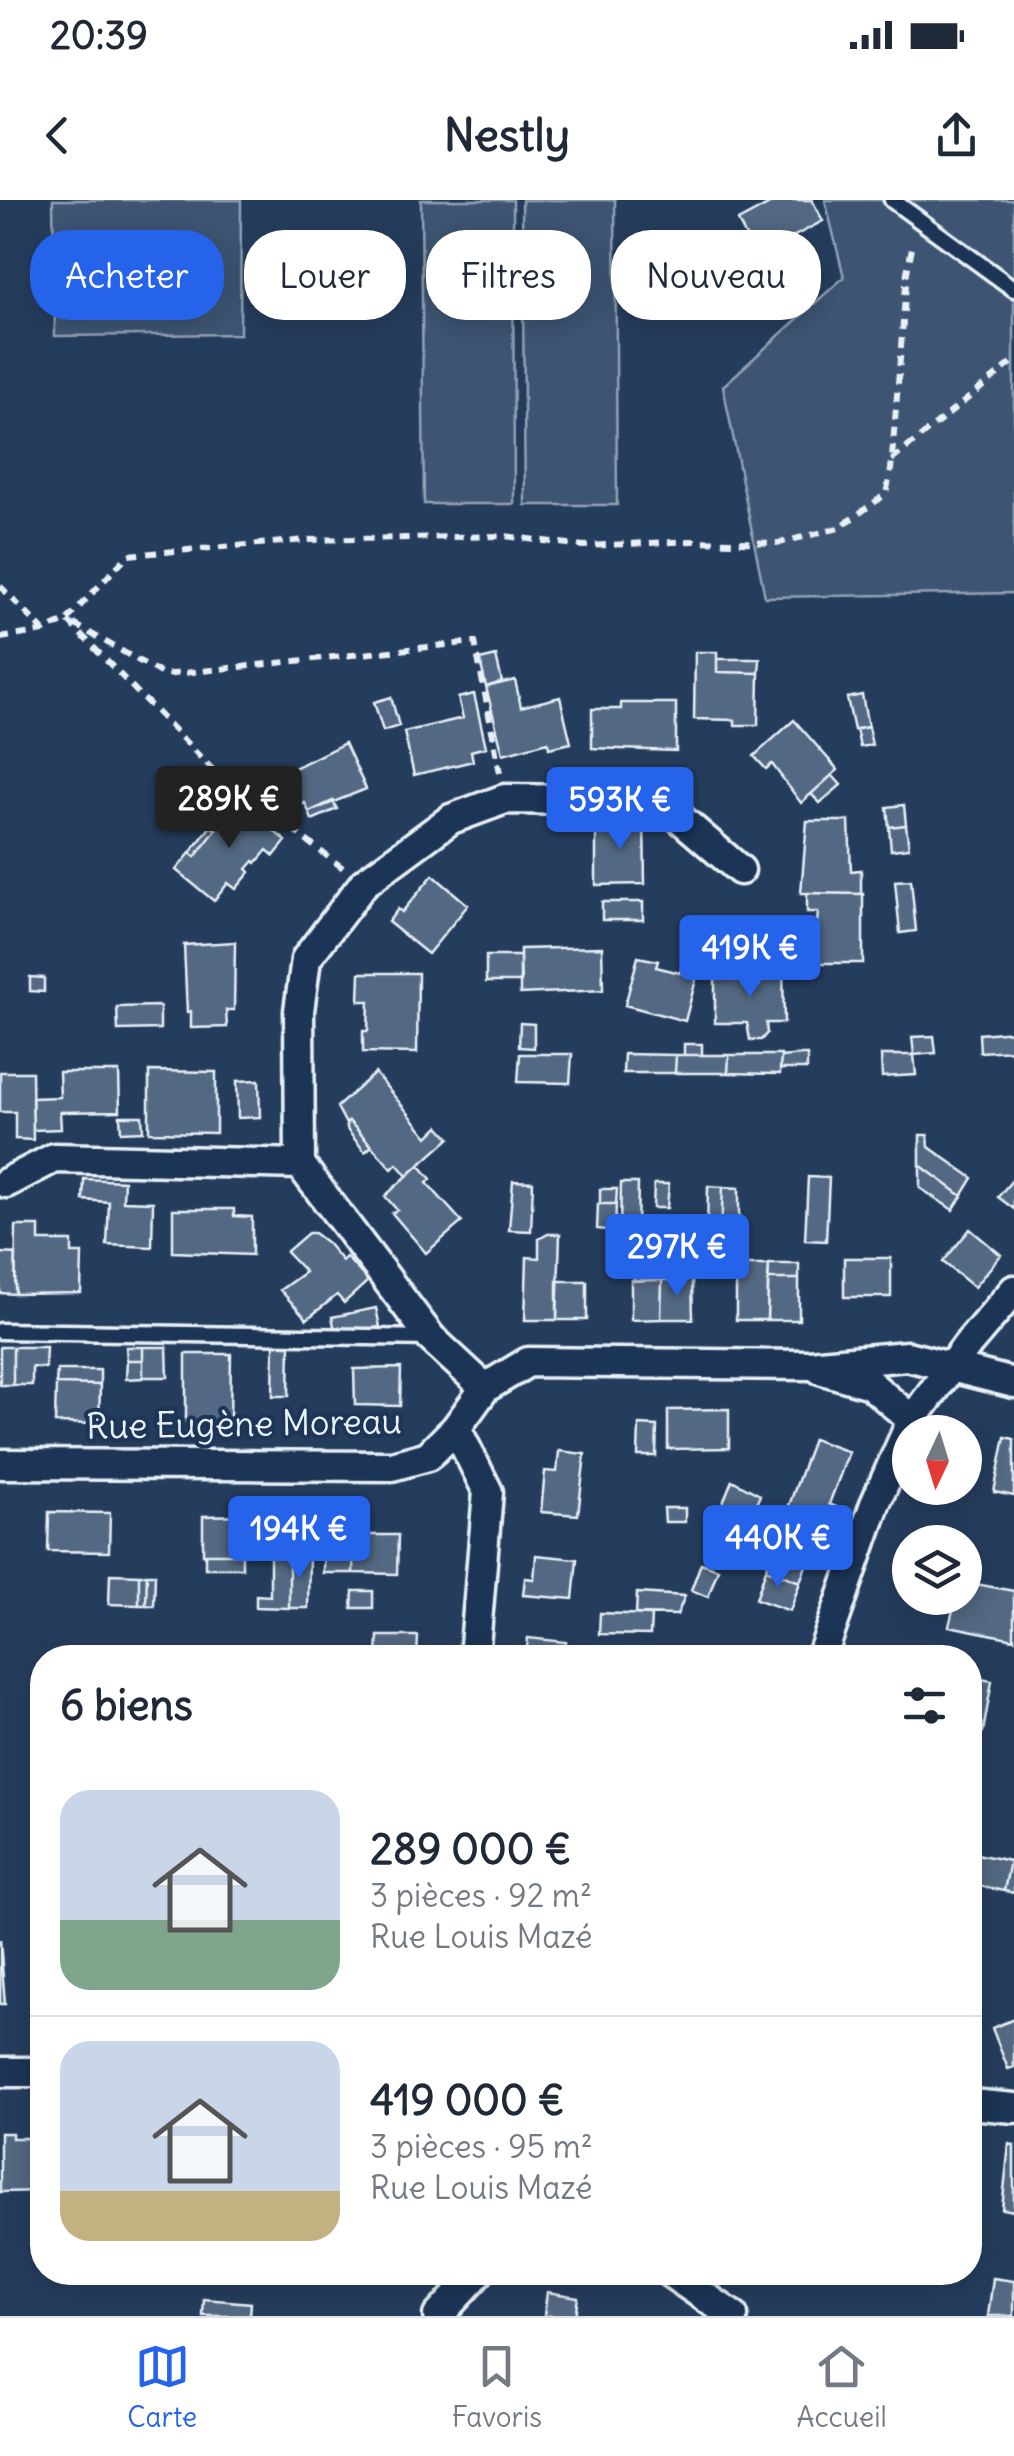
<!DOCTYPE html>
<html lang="fr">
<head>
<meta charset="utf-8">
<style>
  body { margin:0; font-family:Delius,sans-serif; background:#f2f2f3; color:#1f2937; height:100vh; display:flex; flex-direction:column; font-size:38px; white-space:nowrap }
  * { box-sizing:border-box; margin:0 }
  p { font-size:32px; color:#747a83 }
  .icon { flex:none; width:55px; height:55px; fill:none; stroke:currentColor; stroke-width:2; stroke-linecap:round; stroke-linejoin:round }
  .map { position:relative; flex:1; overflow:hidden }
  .sheet { position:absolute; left:30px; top:1445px; width:952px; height:640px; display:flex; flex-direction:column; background:#fff; border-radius:40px; box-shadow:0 5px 25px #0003 }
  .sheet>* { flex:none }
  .banner { position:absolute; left:30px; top:30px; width:955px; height:90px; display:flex; gap:20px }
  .needle { width:65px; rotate:184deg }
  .tools { position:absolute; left:892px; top:1215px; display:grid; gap:20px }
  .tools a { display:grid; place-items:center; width:90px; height:90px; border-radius:50%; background:#fff; box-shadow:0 5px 25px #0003; font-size:50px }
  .price { position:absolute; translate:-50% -85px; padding:0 22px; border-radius:10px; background:#2563eb; color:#fff; font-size:32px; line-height:65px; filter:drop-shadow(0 2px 5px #0008) }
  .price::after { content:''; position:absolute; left:50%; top:60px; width:30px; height:22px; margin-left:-15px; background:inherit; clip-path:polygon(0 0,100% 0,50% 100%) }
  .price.selected { background:#222; color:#fff }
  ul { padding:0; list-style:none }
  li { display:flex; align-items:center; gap:30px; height:250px; padding:0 30px }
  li+li { border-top:2px solid #e0e1e3 }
  li span { display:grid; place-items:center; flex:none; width:280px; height:200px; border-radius:30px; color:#555 }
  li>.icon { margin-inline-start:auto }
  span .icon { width:120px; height:120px; fill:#fffc; stroke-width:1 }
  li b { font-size:42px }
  h2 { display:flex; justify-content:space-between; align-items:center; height:120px; padding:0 30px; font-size:42px }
  .tag { padding:0 35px; border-radius:40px; background:#fff; box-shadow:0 5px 25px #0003; font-size:35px; line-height:90px }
  .tag.selected { background:#2563eb; color:#fff }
  .status { display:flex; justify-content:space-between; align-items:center; height:70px; padding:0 50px; background:#fff; direction:ltr }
  .status svg { height:28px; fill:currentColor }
  header { display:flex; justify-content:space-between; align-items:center; height:130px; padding:0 30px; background:#fff; font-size:45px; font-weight:700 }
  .menu { display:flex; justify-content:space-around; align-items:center; height:140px; border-top:2px solid #e0e1e3; background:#fff; font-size:28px; color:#747a83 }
  .menu a { display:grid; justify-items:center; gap:5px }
  .menu .selected { color:#2563eb }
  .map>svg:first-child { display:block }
  .green { fill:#3e5472; stroke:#93a2b5; stroke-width:2.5 }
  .building { fill:#536782; stroke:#e8f1f8; stroke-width:2.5 }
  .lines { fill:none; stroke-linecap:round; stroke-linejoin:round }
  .service-casing { stroke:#e8f1f8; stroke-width:21 }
  .minor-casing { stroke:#e8f1f8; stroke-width:35 }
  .path { stroke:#e8f1f8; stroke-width:6; stroke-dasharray:10 8; stroke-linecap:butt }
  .service { stroke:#1d3557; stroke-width:14 }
  .minor { stroke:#1d3557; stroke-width:28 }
  .labels { text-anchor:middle; stroke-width:8; stroke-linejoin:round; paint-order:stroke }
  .street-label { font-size:35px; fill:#e8f1f8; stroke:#1d3557 }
</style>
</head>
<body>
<div class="status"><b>20:39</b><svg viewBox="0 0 49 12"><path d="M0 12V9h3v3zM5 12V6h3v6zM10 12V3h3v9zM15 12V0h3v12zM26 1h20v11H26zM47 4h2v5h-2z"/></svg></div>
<header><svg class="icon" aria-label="back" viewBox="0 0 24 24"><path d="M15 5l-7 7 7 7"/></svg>Nestly<svg class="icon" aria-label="share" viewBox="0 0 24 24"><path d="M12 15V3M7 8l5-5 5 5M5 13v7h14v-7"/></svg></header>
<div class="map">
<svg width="1014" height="2116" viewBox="0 0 1014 2116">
  <rect width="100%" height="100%" fill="#253d5d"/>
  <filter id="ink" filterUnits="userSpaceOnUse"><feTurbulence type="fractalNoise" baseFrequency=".01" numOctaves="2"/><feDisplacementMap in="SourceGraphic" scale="20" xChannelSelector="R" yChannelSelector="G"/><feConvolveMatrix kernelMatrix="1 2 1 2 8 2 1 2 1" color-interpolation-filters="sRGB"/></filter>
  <g filter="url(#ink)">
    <!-- green -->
    <path class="green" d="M53,0H241L240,134L55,136Z
      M421,0H513L514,304H424Z
      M522,0H615L617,305H525Z
      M825,0H1014V393L765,397L723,186L844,77Z"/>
    <!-- building -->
    <path class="building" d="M777,0H812L823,21L756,56L738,21Z
      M695,452H717V472L759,473L758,525H735V520L694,519Z
      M496,456L502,482L486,487L480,460Z
      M717,459H760L759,473L717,472Z
      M515,480L521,507L560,497L571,543L549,548L548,542L503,554L486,487Z
      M474,494L486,547L471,551L473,561L414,575L404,532L463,518L458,498Z
      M862,495L868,527L854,530L847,498Z
      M391,497L399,526L383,531L374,502Z
      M621,503H676V551L592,548V509H621Z
      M794,520L838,570L801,603L772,564L766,569L754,556Z
      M868,527L872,545L860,547L856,529Z
      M345,543L366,589L309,612L305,603L281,614L266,582Z
      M832,575L841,585L820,603L811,594Z
      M266,582L281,614L278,615L247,590Z
      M333,601L337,609L312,620L309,612Z
      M210,602L234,622L245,608L286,641L274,656L267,650L256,663L254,661L247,669L250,672L236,689L228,683L214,701L176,670L190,653L195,657L216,630L199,616Z
      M904,605L906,625L889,627L887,607Z
      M596,619H644L645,684L596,685Z
      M807,621H849L851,671L861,670V694L801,693Z
      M906,625L909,648L891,650L889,627Z
      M211,626L216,630L195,657L190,653Z
      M433,675L468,705L428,754L388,722L398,709L402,712Z
      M911,680L916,731L900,733L895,681Z
      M807,693L863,694V763H813L818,712H807Z
      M602,702H643V720H602Z
      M235,742L234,810H226L227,827L191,828V811L187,812L184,745Z
      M602,747L603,790L520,794V749Z
      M486,756H520L521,782H486Z
      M638,757L658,761L656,767L680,773L683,763L699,768L685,821L625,805Z
      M783,767L784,823H766L767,833L761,840H750L747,823H715V772H741V778H766V768Z
      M360,773H418L417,853L363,852V831H368L369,801H359Z
      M30,777L44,778V792L30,791Z
      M160,806V829L118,830L117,807Z
      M520,823L534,824V848L519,847Z
      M1014,831V850L980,852L979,834Z
      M934,836L936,853L914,855L912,837Z
      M684,844H702V855H684Z
      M520,854H572L570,883L518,882Z
      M624,854L676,855L675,873H623Z
      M676,855H729L728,873H675Z
      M729,855H781L780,874L728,873Z
      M802,855H807V869H780L781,857Z
      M881,855H914L916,875L882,877Z
      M149,871L216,872V933L149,932Z
      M0,872H32L33,940L15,939V912H0Z
      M59,872H119L120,911L60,912L61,929L33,930L32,898L60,897Z
      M375,873L428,937L439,926L450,938L407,976L397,964L392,969L349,921L346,924L337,907Z
      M259,880L260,917L238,918L237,881Z
      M120,916H142L143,931L121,932Z
      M349,921L372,946L365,952L348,931L346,924Z
      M920,935H928L929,947L973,978L962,996L920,965Z
      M419,965L431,979L427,983L462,1022L426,1053L392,1013L397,1010L385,996Z
      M920,965L962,996L953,1010L920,988Z
      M808,977L829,978L826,1041L805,1040Z
      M1014,978V1009L998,997Z
      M84,979L124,981L123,1001L153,1002L152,1047L107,1045L109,1002L83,1000Z
      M513,981L533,982L531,1031L509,1030Z
      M621,983H638L637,1032L620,1030Z
      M654,984H669L667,1008H653Z
      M708,986L723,987L721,1033L707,1032Z
      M723,987L739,988V1034L721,1033Z
      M600,989H617L616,1004H600Z
      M598,1004H616L615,1031L597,1029Z
      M173,1009H234V1016L252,1017V1055L173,1052Z
      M16,1026H39V1041H72V1053H82L81,1093L15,1094Z
      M970,1029L1001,1055L974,1087L943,1062Z
      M308,1033H314L327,1043L342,1061L346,1057L368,1081L344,1103L337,1095L307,1119L280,1090L305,1072L286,1052Z
      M548,1034H560L557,1120H525L527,1057L539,1058V1039Z
      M665,1044L681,1046L678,1080H662Z
      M0,1053L16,1054L15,1094L0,1093Z
      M844,1058H891V1097H844Z
      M635,1060H663L662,1080L634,1081Z
      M799,1064V1079H768L769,1064Z
      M736,1065H769L767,1120H736Z
      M692,1079L693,1119H661L662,1080Z
      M768,1079H799V1120H767Z
      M631,1080H662L661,1119L631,1120Z
      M557,1081H587V1120H557Z
      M376,1108L380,1127L336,1135L332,1117Z
      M274,1144H290L289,1196H273Z
      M0,1147H13V1185H0Z
      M13,1147H46L45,1168L32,1167V1185H13Z
      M126,1147H143V1160H127Z
      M143,1147H167L168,1177H143Z
      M186,1154H231L230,1223L186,1222Z
      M127,1160H143V1178L126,1179Z
      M401,1168L400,1206L355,1205L354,1169Z
      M57,1170H100V1185L56,1184Z
      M56,1184L100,1185L99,1224L55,1223Z
      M729,1209V1248L668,1249V1210Z
      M639,1225L657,1226L656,1256H638Z
      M1005,1237L1014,1239V1296L994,1292Z
      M813,1239L849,1252L829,1304L848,1312L838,1338L787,1311Z
      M559,1251L585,1254L578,1315L541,1312L545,1271L557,1272Z
      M732,1280L760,1295L751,1316L722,1305Z
      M664,1308H685V1322H665Z
      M49,1312L110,1313L109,1352L48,1351Z
      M248,1315V1354H203V1316Z
      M324,1335H354L353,1373H323Z
      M354,1335H398L397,1374L353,1373Z
      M776,1343L810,1355L800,1382L766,1369Z
      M205,1354H242V1368H205Z
      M270,1355H289V1408L256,1407V1395L270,1396Z
      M289,1355H309L308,1408H289Z
      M536,1355L577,1359L573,1399L523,1395L525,1378L534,1379Z
      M701,1363L718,1369L708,1397L691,1390Z
      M766,1369L800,1382L790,1411L756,1399Z
      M110,1374L139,1375V1405L109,1404Z
      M155,1374L154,1406L146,1405L147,1374Z
      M139,1375H147L146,1405H139Z
      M965,1382L1014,1391V1439L949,1426L956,1398H965Z
      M353,1391H373V1408H352Z
      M637,1393L685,1396L677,1415L636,1414Z
      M600,1413L651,1415L650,1435L599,1434Z
      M378,1436H418L417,1458H377Z
      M528,1438L566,1442L565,1458H526Z
      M970,1477L992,1481L983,1532L970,1529Z
      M972,1653L1010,1661L1004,1691L970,1684Z
      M1010,1661H1014V1693L1004,1691Z
      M0,1740L5,1804H0Z
      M1014,1819V1867L1008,1869L992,1828Z
      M0,1933H12V1938H42V1991L0,1992Z
      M1009,1944L1014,1945V2011L1002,2009Z
      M993,2078L1014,2081V2116H988Z
      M547,2092L578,2097L575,2116H544Z
      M204,2099L251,2103L250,2116H203Z"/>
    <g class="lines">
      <!-- service casing -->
      <g class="service-casing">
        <path id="service" d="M892,0L1014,89
          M0,1131L431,1138"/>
      </g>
      <!-- minor casing -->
      <g class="minor-casing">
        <path id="minor" d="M6,983L54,958L300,964
          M820,1169L870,1184L912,1220
          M485,1188L431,1138L300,964L299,811L306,759L364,683L451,619L505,599L660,601L740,670
          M456,1228L488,1292L474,1458
          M0,1264L392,1266L428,1256L456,1228L485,1188L528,1162L809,1165L907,1156L1014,1183
          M821,1458L875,1304L912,1220L968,1144L1014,1090
          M0,1872H42
          M970,1904L1014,1908
          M669,2072L733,2116
          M438,2116L479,2072"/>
      </g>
      <!-- path -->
      <path class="path" d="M892,260L1014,161
        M0,386L43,430
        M0,438L44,431L67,420L214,571L343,668
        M500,573L475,442L164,475L67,420L128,355L307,340L504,336L584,346L693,341L779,343L839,328L886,294L891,270L907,72L913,43"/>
      <!-- service -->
      <use href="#service" class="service"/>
      <!-- minor -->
      <use href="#minor" class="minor"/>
    </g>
  </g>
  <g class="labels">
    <!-- street labels -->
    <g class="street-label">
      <text transform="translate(244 1224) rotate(-1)" y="12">Rue Eugène Moreau</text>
    </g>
  </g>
</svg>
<div class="tools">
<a><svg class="needle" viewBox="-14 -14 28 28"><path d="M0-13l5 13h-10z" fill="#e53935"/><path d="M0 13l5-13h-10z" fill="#747a83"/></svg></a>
<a><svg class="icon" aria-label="layers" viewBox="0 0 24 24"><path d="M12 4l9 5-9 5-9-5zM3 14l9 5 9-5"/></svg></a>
</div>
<b class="price selected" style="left:229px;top:651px">289K €</b>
<b class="price" style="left:620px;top:652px">593K €</b>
<b class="price" style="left:750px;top:800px">419K €</b>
<b class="price" style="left:677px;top:1099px">297K €</b>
<b class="price" style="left:299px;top:1381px">194K €</b>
<b class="price" style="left:778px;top:1390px">440K €</b>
<div class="banner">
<a class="tag selected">Acheter</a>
<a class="tag">Louer</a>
<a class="tag">Filtres</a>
<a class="tag">Nouveau</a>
</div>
<section class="sheet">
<h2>6 biens<svg class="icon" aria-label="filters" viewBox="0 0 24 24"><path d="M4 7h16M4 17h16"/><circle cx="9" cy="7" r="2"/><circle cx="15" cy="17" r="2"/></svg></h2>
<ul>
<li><span style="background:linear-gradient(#c9d6e8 65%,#7fa58c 0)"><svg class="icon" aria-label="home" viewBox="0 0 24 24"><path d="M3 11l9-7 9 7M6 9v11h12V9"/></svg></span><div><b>289 000 €</b><p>3 pièces · 92 m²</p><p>Rue Louis Mazé</p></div></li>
<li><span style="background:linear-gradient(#c9d6e8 75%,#c2b280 0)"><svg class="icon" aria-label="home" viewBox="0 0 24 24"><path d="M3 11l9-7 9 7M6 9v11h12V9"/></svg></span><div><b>419 000 €</b><p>3 pièces · 95 m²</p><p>Rue Louis Mazé</p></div></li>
</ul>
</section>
</div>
<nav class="menu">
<a class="selected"><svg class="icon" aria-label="map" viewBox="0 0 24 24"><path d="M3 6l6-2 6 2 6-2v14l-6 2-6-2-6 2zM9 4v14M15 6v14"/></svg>Carte</a>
<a><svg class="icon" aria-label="saved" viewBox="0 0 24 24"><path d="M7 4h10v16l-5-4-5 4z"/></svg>Favoris</a>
<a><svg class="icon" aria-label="home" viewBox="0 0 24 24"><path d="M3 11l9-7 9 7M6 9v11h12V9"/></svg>Accueil</a>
</nav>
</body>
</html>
